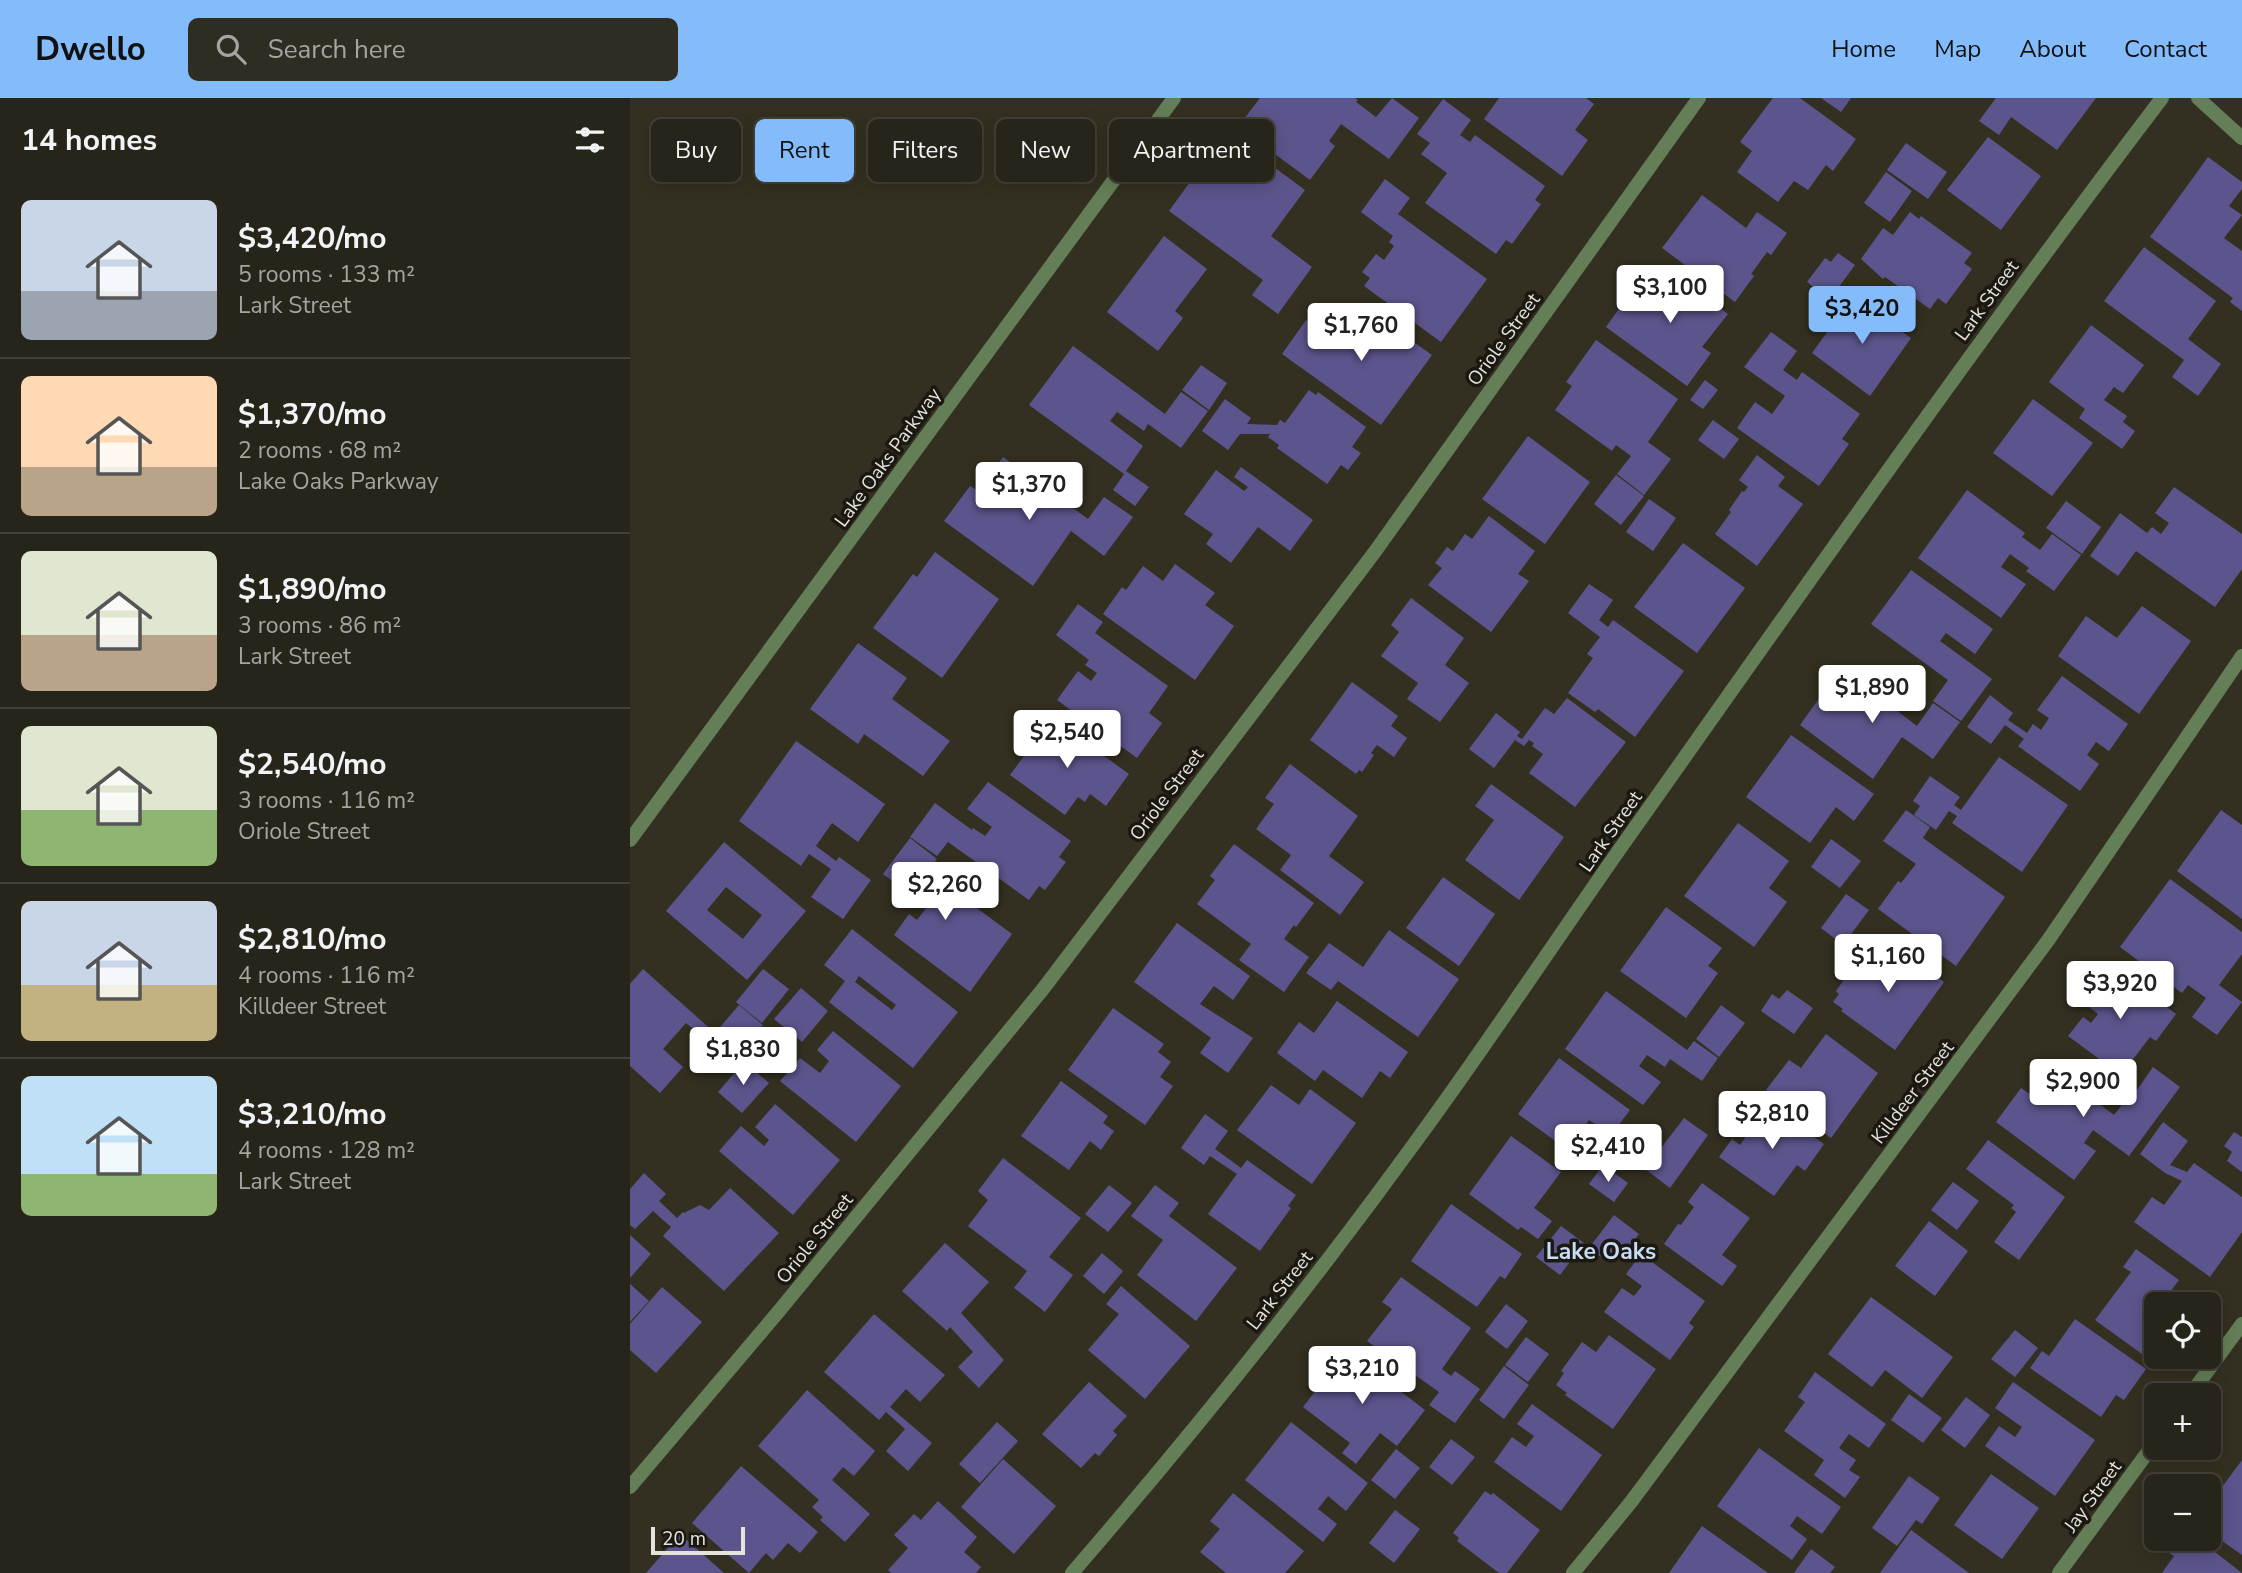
<!DOCTYPE html>
<html lang="en">
<head>
<meta charset="utf-8">
<style>
  body { margin:0; font-family:"Nunito Sans",sans-serif; background:#2f2c22; color:#f1f3f6; height:100vh; display:flex; flex-direction:column; font-size:26px; white-space:nowrap }
  * { box-sizing:border-box; margin:0 }
  p { font-size:23px; color:#a4a4a2 }
  .icon { flex:none; width:38px; height:38px; fill:none; stroke:currentColor; stroke-width:2; stroke-linecap:round; stroke-linejoin:round }
  .map { position:relative; flex:1; overflow:hidden }
  .side { display:flex; flex-direction:column; background:#272419; width:630px }
  .side>* { flex:none }
  .top-card { position:absolute; left:21px; top:21px; width:665px; height:63px; display:flex; gap:14px }
  .fabs { position:absolute; left:1514px; top:1194px; display:grid; gap:14px }
  .fabs a { display:grid; place-items:center; width:77px; height:77px; border-radius:10px; background:#272419; box-shadow:0 4px 18px #0003,0 0 0 2px #434138; font-size:35px }
  .scale { position:absolute; left:21px; bottom:18px; width:94px; box-sizing:border-box; padding-left:7px; border:4px solid #e5e3da; border-top:0; font-size:19px; line-height:24px; white-space:nowrap; color:#e5e3da; -webkit-text-stroke:5px #1a1811; paint-order:stroke }
  .price { position:absolute; translate:-50% -60px; padding:0 16px; border-radius:7px; background:#fff; color:#222; font-size:23px; line-height:46px; filter:drop-shadow(0 2px 4px #0008) }
  .price::after { content:''; position:absolute; left:50%; top:42px; width:21px; height:16px; margin-left:-10px; background:inherit; clip-path:polygon(0 0,100% 0,50% 100%) }
  .price.on { background:#84bcfb; color:#111 }
  ul { padding:0; list-style:none }
  li { display:flex; align-items:center; gap:21px; height:175px; padding:0 21px }
  li+li { border-top:2px solid #434138 }
  li span { display:grid; place-items:center; flex:none; width:196px; height:140px; border-radius:10px; color:#555 }
  li>.icon { margin-inline-start:auto }
  span .icon { width:84px; height:84px; fill:#fffc; stroke-width:1 }
  li b { font-size:30px }
  h2 { display:flex; justify-content:space-between; align-items:center; height:84px; padding:0 21px; font-size:30px }
  .tag { padding:0 24px; border-radius:10px; background:#272419; box-shadow:0 4px 18px #0003,0 0 0 2px #434138; font-size:24px; line-height:63px }
  .tag.on { background:#84bcfb; color:#111 }
  header { display:flex; align-items:center; gap:42px; box-sizing:border-box; height:98px; padding:0 35px; background:#84bcfb; color:#111 }
  header strong { font-size:33px }
  nav { display:flex; gap:38px; margin-inline-start:auto; font-size:24px }
  .search { width:490px; height:63px; background:#2f2c22; display:flex; align-items:center; gap:18px; box-sizing:border-box; padding:0 24px; border-radius:10px; color:#a4a4a2; font-size:26px }
  main { display:flex; flex:1; min-height:0 }
  .map>svg:first-child { display:block }
  .building { fill:#5c558d; fill-rule:evenodd }
  .lines { fill:none; stroke-linecap:round; stroke-linejoin:round }
  .minor { stroke:#647f57; stroke-width:14 }
  .labels { text-anchor:middle; stroke-width:7; stroke-linejoin:round; paint-order:stroke }
  .street-label { font-size:19px; fill:#e5e3da; stroke:#1a1811 }
  .quarter-label { font-size:23px; font-weight:bold; fill:#c8dcf4; stroke:#1a1811 }
</style>
</head>
<body>
<header>
<strong>Dwello</strong>
<div class="search"><svg class="icon" aria-label="search" viewBox="0 0 24 24"><circle cx="10" cy="10" r="6"/><path d="M15 15l6 6"/></svg>Search here</div>
<nav><a>Home</a><a>Map</a><a>About</a><a>Contact</a></nav>
</header>
<main>
<section class="side">
<h2>14 homes<svg class="icon" aria-label="filters" viewBox="0 0 24 24"><path d="M4 7h16M4 17h16"/><circle cx="9" cy="7" r="2"/><circle cx="15" cy="17" r="2"/></svg></h2>
<ul>
<li><span style="background:linear-gradient(#c9d6e8 65%,#9aa5b1 0)"><svg class="icon" aria-label="home" viewBox="0 0 24 24"><path d="M3 11l9-7 9 7M6 9v11h12V9"/></svg></span><div><b>$3,420/mo</b><p>5 rooms · 133 m²</p><p>Lark Street</p></div></li>
<li><span style="background:linear-gradient(#ffd9b3 65%,#b9a48a 0)"><svg class="icon" aria-label="home" viewBox="0 0 24 24"><path d="M3 11l9-7 9 7M6 9v11h12V9"/></svg></span><div><b>$1,370/mo</b><p>2 rooms · 68 m²</p><p>Lake Oaks Parkway</p></div></li>
<li><span style="background:linear-gradient(#dfe7d0 60%,#b9a48a 0)"><svg class="icon" aria-label="home" viewBox="0 0 24 24"><path d="M3 11l9-7 9 7M6 9v11h12V9"/></svg></span><div><b>$1,890/mo</b><p>3 rooms · 86 m²</p><p>Lark Street</p></div></li>
<li><span style="background:linear-gradient(#dfe7d0 60%,#8fb573 0)"><svg class="icon" aria-label="home" viewBox="0 0 24 24"><path d="M3 11l9-7 9 7M6 9v11h12V9"/></svg></span><div><b>$2,540/mo</b><p>3 rooms · 116 m²</p><p>Oriole Street</p></div></li>
<li><span style="background:linear-gradient(#c9d6e8 60%,#c2b280 0)"><svg class="icon" aria-label="home" viewBox="0 0 24 24"><path d="M3 11l9-7 9 7M6 9v11h12V9"/></svg></span><div><b>$2,810/mo</b><p>4 rooms · 116 m²</p><p>Killdeer Street</p></div></li>
<li><span style="background:linear-gradient(#bfe0f5 70%,#8fb573 0)"><svg class="icon" aria-label="home" viewBox="0 0 24 24"><path d="M3 11l9-7 9 7M6 9v11h12V9"/></svg></span><div><b>$3,210/mo</b><p>4 rooms · 128 m²</p><p>Lark Street</p></div></li>
</ul>
</section>
<div class="map">
<svg width="1612" height="1475" viewBox="0 0 1612 1475">
  <rect width="100%" height="100%" fill="#343021"/>
  <!-- building -->
  <path class="building" d="M630,0H725L728,2L726,4L746,19L762,0L789,20L759,61L711,26L699,43L705,48L680,82L608,29Z
    M869,0H956L964,6L945,32L958,42L932,78L854,21Z
    M1143,0H1170L1226,41L1203,73L1196,67L1178,92L1164,83L1148,104L1107,74L1122,53L1110,44Z
    M1191,0H1221L1211,14Z
    M1366,0H1466L1427,52L1381,19L1369,37L1349,23Z
    M813,1L841,22L830,37L840,44L845,37L915,88L905,102L911,106L882,146L876,142L866,156L795,105L817,75L791,56L800,45L787,36Z
    M596,34L675,92L641,138L682,169L648,216L622,197L633,182L539,113Z
    M1358,39L1411,78L1371,132L1317,92Z
    M1276,45L1317,74L1298,101L1257,72Z
    M1578,59L1612,84V91L1599,108L1612,117L1594,140L1612,153V213L1600,204L1603,200L1520,139Z
    M1256,74L1282,93L1260,124L1234,105Z
    M755,81L780,100L768,116L857,181L811,244L734,188L740,180L732,174L746,156L754,162L764,148L759,144L763,138L731,114Z
    M1072,97L1116,130L1127,114L1157,135L1141,157L1137,154L1121,176L1124,178L1105,204L1032,150Z
    M1280,114L1289,121L1291,118L1342,155L1334,165L1342,171L1316,206L1308,200L1300,211L1255,179L1253,181L1231,161L1253,130L1263,137Z
    M534,138L577,171L545,213L553,220L528,253L477,214Z
    M1514,149L1586,203L1558,241L1591,266L1568,298L1542,279L1554,262L1474,203Z
    M1208,155L1225,167L1200,201L1177,184L1195,160L1201,164Z
    M1032,168L1098,216L1072,249L1081,255L1057,288L976,229L993,205L1001,211Z
    M1223,198L1281,240L1240,298L1182,255Z
    M734,209L802,257L751,327L652,256L676,222L707,246Z
    M1461,227L1514,267L1493,295L1484,289L1474,302L1497,318L1493,324L1505,333L1492,351L1449,320L1455,311L1419,284Z
    M1141,234L1167,253L1153,272L1167,282L1172,274L1230,316L1212,341L1219,346L1189,388L1107,330L1125,304L1142,316L1155,298L1114,269Z
    M966,242L1048,301L1018,344L1041,361L1014,397L987,376L1001,358L986,347L982,353L925,312L942,288L936,284Z
    M443,248L535,316L551,294L578,313L551,350L518,326L514,333L487,314L480,323L513,348L496,373L519,389L505,408L483,392L494,376L399,307Z
    M571,267L597,285L579,312L552,292Z
    M1075,282L1088,292L1073,311L1060,302Z
    M679,292L686,297L688,294L736,329L722,349L731,355L718,372L711,367L697,386L647,350L649,347L638,339L640,336H610L598,352L572,333L595,301L621,320L617,326L647,327L650,322L655,325Z
    M1403,301L1463,345L1422,398L1363,355Z
    M1083,322L1109,341L1094,361L1068,342Z
    M898,338L960,384L915,446L852,401Z
    M1127,357L1155,379L1148,388L1173,406L1127,468L1085,436L1101,414L1099,412L1112,393L1114,394L1118,389L1109,382Z
    M373,359L458,421L474,399L503,419L474,458L441,433L403,488L314,423L340,388L348,393Z
    M611,369L683,422L660,453L628,429L601,465L576,446L583,436L554,416L586,372L614,393L618,389L604,379Z
    M986,377L1014,398L991,427L964,406Z
    M1544,389L1612,436V471L1585,509L1506,453L1488,478L1460,458L1490,415L1517,435L1522,429L1531,436L1539,425L1525,415Z
    M1337,392L1395,435L1392,439L1410,452L1422,436L1451,457L1424,493L1396,473L1399,470L1380,456L1371,469L1396,486L1371,520L1288,460Z
    M1019,401L1046,420L1023,453L996,434Z
    M1436,403L1471,429L1452,456L1416,430Z
    M859,418L905,453L888,476L899,483L861,534L798,487L812,470L805,465L817,449L823,453L835,436L842,441Z
    M1053,445L1115,490L1067,555L1004,509Z
    M305,454L369,501L312,580L243,530L283,476L287,479Z
    M545,466L585,495L575,507L604,528L565,582L473,516L492,489L496,492L513,468L533,483Z
    M1281,472L1363,531L1345,556L1316,535L1310,543L1362,581L1331,623L1303,603L1318,582L1241,526Z
    M959,486L983,502L969,522L978,529L983,522L1054,573L1005,639L968,611L965,614L938,595L963,560L957,556L970,539L938,515Z
    M781,500L834,540L815,567L839,585L810,624L777,601L788,585L751,558L769,534L761,527Z
    M448,506L473,524L465,535L538,588L519,615L532,625L507,660L427,602L448,573L461,583L467,575L455,567L459,562L426,537Z
    M1512,508L1561,543L1509,616L1428,558L1456,518L1487,540Z
    M228,545L277,580L262,601L320,643L293,678L234,636L228,646L180,611Z
    M1211,570L1287,628L1303,605L1330,624L1303,661L1272,639L1243,681L1170,627Z
    M1432,578L1498,626L1479,653L1466,644L1457,657L1469,666L1450,693L1388,648L1394,641L1375,627L1361,646L1337,629L1360,597L1383,615L1378,622L1397,635L1403,626L1411,632L1419,620L1407,612Z
    M722,584L768,618L761,628L777,640L764,659L747,647L741,655L744,657L732,674L729,672L726,676L680,642Z
    M937,600L996,644L945,709L899,675L913,656L902,648L904,645L899,642L894,648L885,642L864,670L839,651L866,615L890,634L887,638L892,641L915,610L924,616Z
    M422,620L499,676L476,708L460,696L455,704L448,699L435,717L380,677Z
    M1161,637L1244,696L1224,723L1206,709L1180,745L1116,699Z
    M166,643L255,706L228,744L202,725L186,748L206,763L209,759L241,782L213,821L181,799L201,771L179,756L171,768L109,723Z
    M1369,659L1438,707L1392,774L1322,725L1327,718L1319,713L1306,732L1284,717L1290,708L1283,703L1300,678L1330,699L1324,707L1331,712Z
    M660,666L728,718L699,758L734,784L710,817L650,772L661,757L626,731L644,706L635,700Z
    M358,684L441,743L429,759L436,764L415,792L409,788L399,802L318,744L307,758L280,739L305,705L342,732L343,730L355,738L362,729L337,711Z
    M861,686L934,739L889,802L835,762L864,722L845,708Z
    M1276,712L1300,729L1293,740L1375,799L1326,868L1248,811L1268,783L1271,785L1286,766L1253,743Z
    M1591,712L1612,727V821L1547,773Z
    M1108,725L1159,763L1139,790L1157,804L1124,849L1054,798Z
    M280,740L307,761L290,784L306,796L314,786L382,836L340,894L264,837L279,816L287,822L297,809L253,776Z
    M1201,741L1231,763L1210,790L1181,769Z
    M94,744L176,813L117,882L36,813ZM96,789L132,817L113,841L77,812Z
    M604,746L684,805L666,829L664,827L654,841L679,859L654,894L609,862L621,846L567,806L585,782L580,778Z
    M813,779L865,816L829,868L776,830Z
    M1540,781L1612,834V856L1589,887L1612,904L1587,937L1562,919L1576,900L1558,887L1552,895L1490,849Z
    M1216,796L1239,812L1213,847L1191,830Z
    M1036,809L1092,850L1078,868L1088,875L1056,920L990,873Z
    M547,825L620,878L603,902L584,888L570,906L623,940L598,975L570,955L581,940L504,884Z
    M222,831L328,914L283,970L199,904L215,883L194,867ZM229,878L266,907L262,912L225,884Z
    M759,832L829,881L788,939L708,883L701,892L676,875L699,845L733,869Z
    M1259,845L1273,855L1277,850L1289,858L1285,863L1314,884L1265,952L1211,913L1213,911L1203,904L1209,896L1206,893L1227,863L1239,872Z
    M1481,867L1546,916L1526,943L1520,939L1491,977L1438,938L1453,919L1461,925L1468,916L1453,904Z
    M13,871L85,935L109,907L133,927L104,960L80,939L77,943L56,925L33,951L53,969L30,995L0,968V886Z
    M133,871L159,891L132,925L106,904Z
    M171,890L198,913L172,944L144,921Z
    M1157,892L1183,910L1164,936L1131,913L1142,896L1149,901Z
    M976,893L1057,952L1064,943L1088,960L1072,983L1040,961L1035,969L1017,957L1009,968L1031,984L1013,1007L935,951Z
    M707,903L778,954L760,980L750,973L732,1000L693,972L685,983L647,955L669,924L684,935Z
    M1091,907L1115,925L1089,959L1066,941Z
    M483,910L534,946L528,954L541,964L530,979L543,988L515,1027L438,972Z
    M203,933L271,988L226,1044L150,983L170,960L190,975L199,963L187,952Z
    M1196,936L1248,975L1201,1040L1136,992L1159,962L1171,970Z
    M929,960L1000,1012L981,1037L959,1022L952,1032L971,1046L957,1066L888,1016Z
    M114,964L139,985L112,1015L88,994Z
    M1523,969L1550,989L1499,1058L1463,1032L1454,1045L1466,1053L1444,1082L1366,1024L1391,990L1403,998L1423,972L1484,1017L1497,1000L1500,1002Z
    M431,983L478,1018L473,1025L484,1033L471,1052L460,1043L439,1072L391,1038Z
    M641,987L669,1007L680,991L726,1025L682,1086L607,1032Z
    M145,1006L210,1062L163,1117L89,1053L111,1028L134,1048L139,1042L125,1029Z
    M1138,1006L1194,1046L1175,1073L1167,1067L1144,1098L1089,1059L1102,1041L1110,1047Z
    M575,1016L598,1033L585,1051L611,1070L617,1062L666,1097L658,1108L661,1110L630,1153L578,1116L607,1076L580,1058L574,1067L551,1050Z
    M1054,1020L1078,1037L1040,1090L1015,1071Z
    M1533,1024L1558,1043L1540,1067L1557,1074L1564,1065L1612,1099V1134L1580,1179L1504,1124L1522,1099L1534,1107L1552,1083L1535,1075L1510,1056Z
    M1604,1034L1612,1039V1074L1597,1063L1602,1054L1594,1048Z
    M881,1038L931,1074L904,1110L922,1123L908,1141L891,1129L888,1132L839,1096Z
    M1358,1042L1435,1099L1389,1162L1364,1144L1386,1114L1381,1110L1384,1107L1336,1071Z
    M373,1060L451,1120L419,1159L443,1177L415,1214L384,1190L397,1173L338,1128L358,1102L348,1093Z
    M973,1067L998,1085L984,1104L959,1086Z
    M14,1075L36,1096L29,1103L47,1120L53,1114L54,1115L70,1107L79,1112L100,1090L149,1135L94,1193L33,1138L41,1129L23,1113L5,1131L0,1127V1091Z
    M1323,1084L1349,1103L1327,1132L1301,1112Z
    M1072,1085L1120,1120L1092,1157L1107,1168L1092,1188L1034,1146L1048,1126L1051,1127L1064,1109L1058,1104Z
    M479,1087L502,1105L478,1134L455,1116Z
    M525,1087L549,1105L539,1118L607,1170L566,1223L507,1177L533,1142L501,1118Z
    M821,1106L892,1156L875,1181L870,1178L847,1209L781,1163Z
    M984,1117L1009,1136L989,1162L980,1155L975,1162L959,1150Z
    M1299,1123L1338,1153L1305,1198L1265,1168Z
    M931,1128L954,1145L930,1177L906,1159Z
    M0,1137L21,1156L0,1180Z
    M315,1145L359,1184L331,1215L374,1262L349,1290L328,1269L343,1254L320,1229L317,1233L272,1193Z
    M1506,1151L1549,1182L1540,1194L1554,1204L1552,1206H1526V1260L1523,1264L1465,1222L1501,1174L1493,1169Z
    M472,1155L493,1173L474,1196L453,1178Z
    M1011,1156L1075,1203L1059,1225L1064,1229L1040,1262L974,1214L992,1190L1004,1198L1012,1188L996,1176Z
    M771,1179L841,1230L812,1271L821,1278L825,1273L850,1291L825,1325L799,1307L809,1294L737,1243L762,1211L752,1204Z
    M0,1186L19,1203L0,1224Z
    M491,1188L560,1248L515,1301L458,1252L489,1216L476,1206Z
    M32,1189L72,1224L26,1275L0,1252V1226Z
    M1241,1199L1323,1259L1292,1300L1255,1272L1242,1289L1198,1256Z
    M876,1206L898,1223L877,1251L855,1234Z
    M244,1216L315,1277L290,1304L276,1291L260,1309L302,1345L278,1373L256,1353L275,1331L256,1314L249,1322L194,1274Z
    M1445,1221L1516,1271L1494,1302L1486,1297L1471,1319L1400,1270L1412,1253L1419,1258Z
    M1385,1232L1408,1250L1385,1279L1361,1261Z
    M979,1237L1026,1271L983,1331L935,1297L937,1295L926,1287L934,1275L931,1273L952,1244L966,1254Z
    M896,1239L919,1256L898,1284L875,1267Z
    M717,1252L795,1312L767,1348L750,1335L726,1366L712,1355L720,1345L673,1309Z
    M874,1268L899,1287L874,1321L849,1302Z
    M1185,1274L1256,1326L1239,1350L1219,1336L1209,1350L1226,1362L1219,1372L1230,1379L1215,1400L1184,1377L1194,1362L1154,1333L1175,1304L1168,1299Z
    M459,1284L497,1318L483,1333L487,1337L469,1358L465,1355L451,1370L412,1336Z
    M1383,1284L1465,1342L1425,1398L1355,1348L1369,1328L1385,1339L1392,1329L1365,1310Z
    M177,1292L245,1353L224,1378L213,1369L202,1382L240,1416L215,1444L190,1422L193,1419L182,1409L189,1402L128,1348Z
    M1279,1296L1312,1320L1293,1345L1261,1322Z
    M1336,1299L1360,1317L1335,1350L1311,1332Z
    M902,1306L972,1357L931,1413L864,1364L882,1339L896,1349L904,1338L887,1326Z
    M367,1324L388,1343L350,1385L329,1366Z
    M661,1324L738,1385L716,1413L698,1398L688,1411L707,1426L693,1444L615,1382Z
    M821,1341L845,1359L822,1387L799,1369Z
    M1129,1350L1211,1409L1192,1436L1167,1418L1160,1428L1177,1441L1162,1462L1087,1408Z
    M766,1351L790,1370L765,1401L741,1382Z
    M373,1361L426,1408L384,1456L331,1409Z
    M1612,1362V1457L1578,1433V1408Z
    M111,1368L188,1434L170,1455L158,1445L143,1462L136,1455L119,1475L62,1425Z
    M1361,1376L1409,1410L1372,1461L1324,1427Z
    M1279,1378L1310,1400L1292,1426L1286,1422L1267,1448L1242,1430Z
    M855,1393L861,1397L863,1395L910,1432L877,1475H869L827,1443L829,1440L823,1435Z
    M603,1395L674,1453L655,1475H596L570,1454L590,1431L580,1423Z
    M308,1403L347,1439L334,1454L351,1469L346,1475H261L258,1472L278,1450L264,1437L284,1416L291,1422Z
    M765,1412L790,1431L764,1465L739,1445Z
    M1072,1428L1138,1475H1039Z
    M1281,1432L1339,1475H1250Z
    M50,1436L94,1475H16Z
    M1548,1440H1567L1612,1475H1532L1544,1458L1538,1454Z
    M1181,1451L1205,1469L1200,1475H1164Z"/>
  <g class="lines">
    <!-- minor -->
    <path class="minor" d="M1568,0L1612,40
      M0,742L544,0
      M1560,1297L1612,1226
      M0,1389L149,1213L413,891L744,455L1069,0
      M442,1475C565,1333 682,1187 792,1035C859,943 922,848 987,755C1166,502 1344,247 1532,0
      M943,1475L1001,1404L1419,841L1612,558
      M1429,1475L1526,1343"/>
  </g>
  <g class="labels">
    <!-- street labels -->
    <g class="street-label">
      <text transform="translate(1356 202) rotate(-54)" y="7">Lark Street</text>
      <text transform="translate(873 241) rotate(-54)" y="7">Oriole Street</text>
      <text transform="translate(257 359) rotate(-54)" y="7">Lake Oaks Parkway</text>
      <text transform="translate(536 696) rotate(-53)" y="7">Oriole Street</text>
      <text transform="translate(980 733) rotate(-55)" y="7">Lark Street</text>
      <text transform="translate(1282 994) rotate(-53)" y="7">Killdeer Street</text>
      <text transform="translate(184 1140) rotate(-51)" y="7">Oriole Street</text>
      <text transform="translate(649 1192) rotate(-52)" y="7">Lark Street</text>
      <text transform="translate(1462 1398) rotate(-54)" y="7">Jay Street</text>
    </g>
    <!-- quarter labels -->
    <g class="quarter-label">
      <text x="971" y="1161">Lake Oaks</text>
    </g>
  </g>
</svg>
<div class="fabs">
<a><svg class="icon" aria-label="locate" viewBox="0 0 24 24"><circle cx="12" cy="12" r="6"/><path d="M12 2v4M12 18v4M2 12h4M18 12h4"/></svg></a>
<a>+</a>
<a>−</a>
</div>
<div class="scale">20 m</div>
<b class="price" style="left:1040px;top:227px">$3,100</b>
<b class="price on" style="left:1232px;top:248px">$3,420</b>
<b class="price" style="left:731px;top:265px">$1,760</b>
<b class="price" style="left:399px;top:424px">$1,370</b>
<b class="price" style="left:1242px;top:627px">$1,890</b>
<b class="price" style="left:437px;top:672px">$2,540</b>
<b class="price" style="left:315px;top:824px">$2,260</b>
<b class="price" style="left:1258px;top:896px">$1,160</b>
<b class="price" style="left:1490px;top:923px">$3,920</b>
<b class="price" style="left:113px;top:989px">$1,830</b>
<b class="price" style="left:1453px;top:1021px">$2,900</b>
<b class="price" style="left:1142px;top:1053px">$2,810</b>
<b class="price" style="left:978px;top:1086px">$2,410</b>
<b class="price" style="left:732px;top:1308px">$3,210</b>
<div class="top-card">
<a class="tag">Buy</a>
<a class="tag on">Rent</a>
<a class="tag">Filters</a>
<a class="tag">New</a>
<a class="tag">Apartment</a>
</div>
</div>
</main>
</body>
</html>
